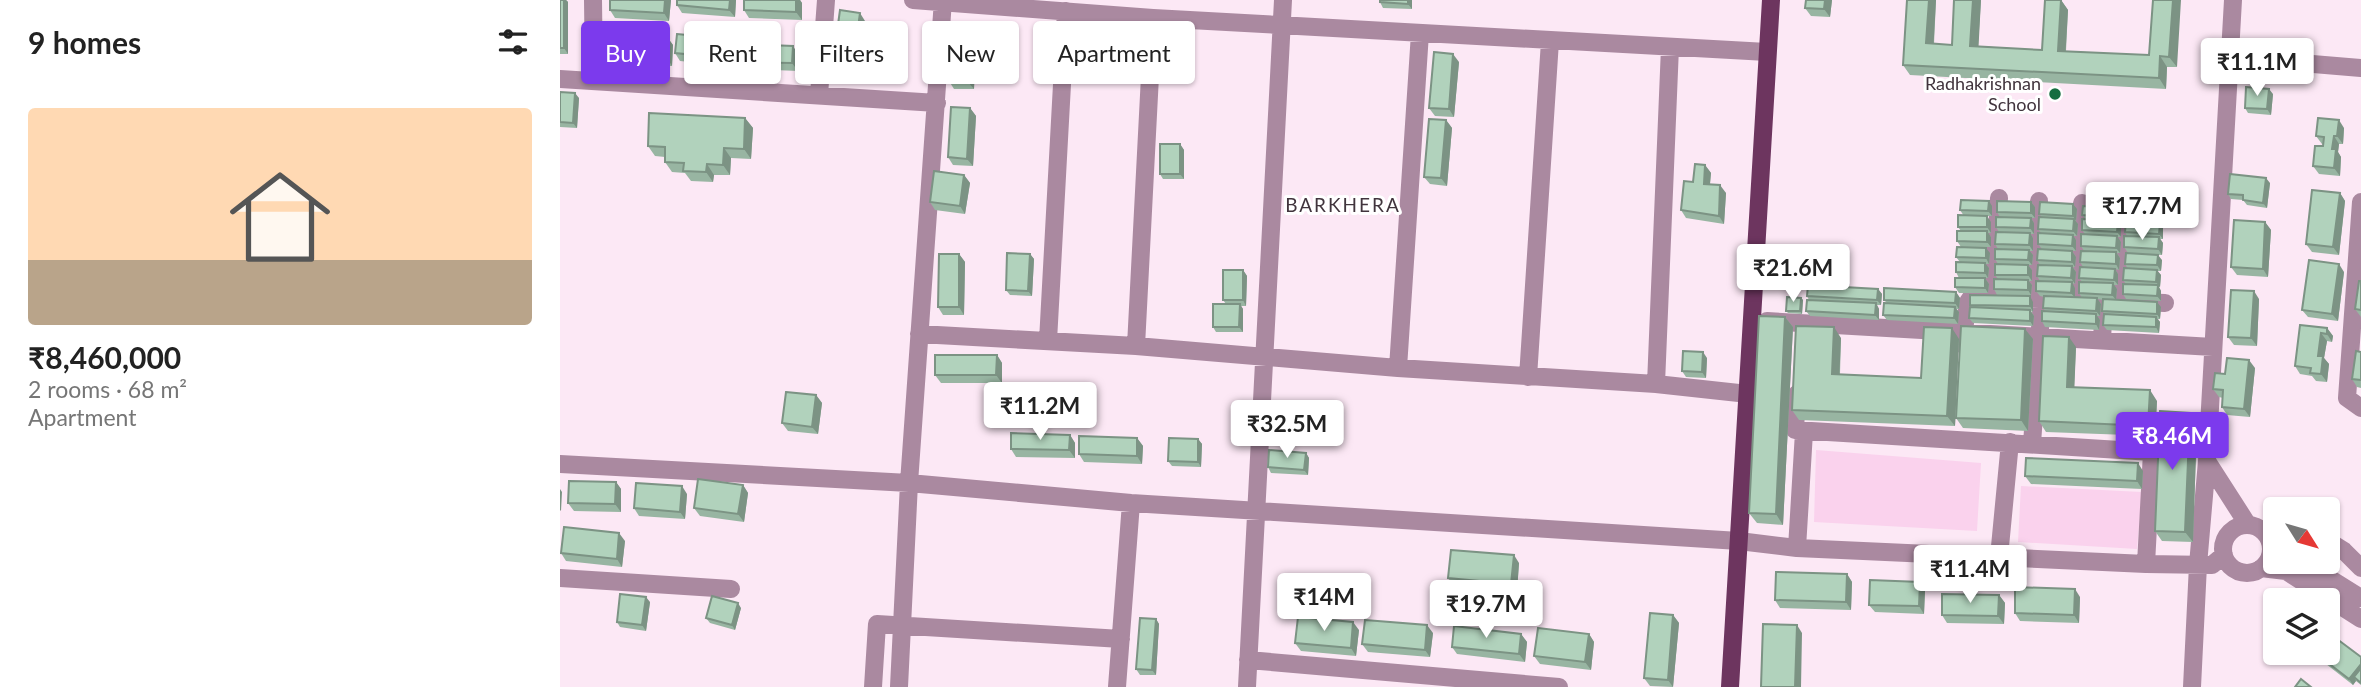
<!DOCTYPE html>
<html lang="en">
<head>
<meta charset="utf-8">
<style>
  body { margin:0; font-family:Lato,sans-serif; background:#f6f6f6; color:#222; height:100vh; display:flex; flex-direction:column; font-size:26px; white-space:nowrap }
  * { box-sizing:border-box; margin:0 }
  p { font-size:23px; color:#767676 }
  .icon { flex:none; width:38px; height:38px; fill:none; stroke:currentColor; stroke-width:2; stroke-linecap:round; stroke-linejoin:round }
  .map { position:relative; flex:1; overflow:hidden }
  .side { display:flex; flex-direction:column; background:#fff; width:560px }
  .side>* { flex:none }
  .hud { position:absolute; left:21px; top:21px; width:665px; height:63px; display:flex; gap:14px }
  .needle { width:46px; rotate:127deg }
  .fabs { position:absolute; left:1703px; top:497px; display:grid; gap:14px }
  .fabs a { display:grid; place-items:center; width:77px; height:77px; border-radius:7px; background:#fff; box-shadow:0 2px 5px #0004; font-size:35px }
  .price { position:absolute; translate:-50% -60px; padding:0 16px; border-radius:7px; background:#fff; color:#222; font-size:23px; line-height:46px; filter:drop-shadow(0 2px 4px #0008) }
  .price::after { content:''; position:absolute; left:50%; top:42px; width:21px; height:16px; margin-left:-10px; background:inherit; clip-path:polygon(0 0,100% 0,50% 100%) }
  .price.on { background:#7c3aed; color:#fff }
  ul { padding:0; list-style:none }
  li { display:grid; align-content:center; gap:14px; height:371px; padding:0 28px }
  li span { display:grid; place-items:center; height:217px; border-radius:7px; color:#555 }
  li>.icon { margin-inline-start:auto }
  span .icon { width:126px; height:126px; fill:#fffc; stroke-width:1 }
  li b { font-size:30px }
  h2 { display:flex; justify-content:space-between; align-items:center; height:84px; padding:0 28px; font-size:30px }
  .pill { padding:0 24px; border-radius:7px; background:#fff; box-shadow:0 2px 5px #0004; font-size:24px; line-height:63px }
  .pill.on { background:#7c3aed; color:#fff }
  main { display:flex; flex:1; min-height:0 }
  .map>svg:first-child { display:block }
  .green { fill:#fad2ed }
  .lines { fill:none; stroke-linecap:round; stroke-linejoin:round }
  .minor { stroke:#aa89a0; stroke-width:18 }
  .major { stroke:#6d355f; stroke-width:18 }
  .wall { fill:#98b5a2 }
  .shaded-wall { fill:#7c9384 }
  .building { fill:#b1d2bc; stroke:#7c9384; stroke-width:2 }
  .poi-dot { fill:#146d40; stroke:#fff; stroke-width:2.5 }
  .labels { text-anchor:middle; stroke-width:6; stroke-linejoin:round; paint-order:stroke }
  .poi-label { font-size:18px; fill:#41343d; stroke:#fff; text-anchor:end }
  .neighbourhood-label { font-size:19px; letter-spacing:2px; fill:#41343d; stroke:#fff }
</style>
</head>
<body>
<main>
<section class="side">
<h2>9 homes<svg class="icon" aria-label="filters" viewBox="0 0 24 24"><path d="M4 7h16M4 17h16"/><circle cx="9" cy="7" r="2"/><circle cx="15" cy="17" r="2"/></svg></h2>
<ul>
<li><span style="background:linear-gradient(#ffd9b3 70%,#b9a48a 0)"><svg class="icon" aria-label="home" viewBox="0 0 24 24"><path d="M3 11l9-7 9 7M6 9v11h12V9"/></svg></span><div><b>₹8,460,000</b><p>2 rooms · 68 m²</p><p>Apartment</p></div></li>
</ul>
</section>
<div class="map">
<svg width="1801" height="687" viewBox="0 0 1801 687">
  <rect width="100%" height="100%" fill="#fce8f5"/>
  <!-- green -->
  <path class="green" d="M1256,450L1421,463L1417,531L1254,522Z
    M1461,486L1582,492L1577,549L1458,542Z"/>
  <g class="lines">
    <!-- minor -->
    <path class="minor" d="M33,0L34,81
      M353,0L593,18L1207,52
      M1669,57L1801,68
      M0,79L377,103
      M259,95L266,0
      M1801,202L1787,398L1801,408
      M1433,297L1439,198
      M1476,298L1479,201
      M1518,300L1522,203
      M1562,302L1567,207
      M1207,321L1653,347
      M359,334L576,346L838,368L1096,384L1188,394
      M1542,340L1544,301
      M488,341L506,11
      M1402,344L1408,302L1412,296L1605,303
      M576,346L593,18
      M838,368L860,33
      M968,377L990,41
      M1096,384L1110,47
      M1237,394L1235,430L1592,452L1586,564
      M1472,444L1482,299
      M1647,461L1688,525
      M0,464L349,483L571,503L1179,541L1237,548L1586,564L1652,565L1664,555
      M1663 549a24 24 0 1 1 48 0a24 24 0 1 1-48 0Z
      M1768,541L1784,551L1801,568
      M1237,548L1244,432
      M1439,557L1450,442
      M1743,562L1801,598
      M1701,568L1726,571L1801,619
      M0,578L171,589
      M688,660L999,687
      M313,687L317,624L561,639
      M339,687L349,483L383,0
      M557,687L571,503
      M687,687L723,0
      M1632,687L1638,565L1647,461L1673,0"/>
    <!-- major -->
    <path class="major" d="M1170,687L1211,0"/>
  </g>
  <!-- wall -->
  <path class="wall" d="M0,0H6L8,2V54H0Z
    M50,0H111L109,21L55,18L50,10Z
    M176,0L175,17L122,13L117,5Z
    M184,0H240L242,3V20L189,18L184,10Z
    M852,0V9L823,8L820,2Z
    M1246,0H1272L1270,17L1251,16L1245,8Z
    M1347,0H1376L1374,44L1392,45L1421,0L1418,46L1482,50L1501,0L1508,10L1506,51L1589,55L1593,0L1617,67H1607L1606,89L1350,75L1343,65Z
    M305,21L298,72L278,69L273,61Z
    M107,37L113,45L112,66L51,65L45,57Z
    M416,37L414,89H394L389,81Z
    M584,38L582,60L525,55L519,47Z
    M172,47L170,66L120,61L115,53Z
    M238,54V71L187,69L181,62Z
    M899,62L894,117L875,116L869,108Z
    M0,92L19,98L17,128L0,127Z
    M1713,94L1711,115L1688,113L1685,108Z
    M410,108L416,116L413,166L393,165L388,157Z
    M185,118L193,128L191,159L171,158L170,175H154L153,182L131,181L125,173L112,172L105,162V157L95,156L88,146Z
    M886,120L892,128L887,186L870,184L864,177Z
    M1784,128L1783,144H1779L1778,152L1781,157L1780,176L1759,174L1753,166L1763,144H1762L1756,136Z
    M620,144L624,150V179H603L600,174Z
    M1145,165L1151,173L1150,185L1166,193L1164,224L1126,218L1121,210L1133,182Z
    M404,175L410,183L405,214L375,210L370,202Z
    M1710,183L1707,208L1687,205L1683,200L1671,199L1668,194Z
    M1780,193L1785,201L1779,255L1752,252L1746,244Z
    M1471,202L1475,207V218H1471L1474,223V234H1470L1473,238V251H1469L1473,255L1472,265H1468L1472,270V281H1469L1472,285L1471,295H1437L1434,289L1438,279L1435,275L1438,264L1435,259L1438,249L1435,244L1439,232L1436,227L1440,217L1437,212Z
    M1432,206V216H1417L1431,222V233H1428L1431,237V247H1401L1397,241L1401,231L1398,227L1404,216L1400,210Z
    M1557,207L1561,213L1560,222H1559L1561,226V237H1557L1561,242L1560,253H1557L1560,258L1559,270L1555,269L1558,274V285H1554L1557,289L1556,300L1601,307L1600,319H1598L1600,322L1599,333L1547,330L1543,325L1545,314L1542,311L1543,300L1537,299L1541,304L1540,316H1537L1540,320L1539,330L1485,327L1482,321L1486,312L1483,308L1484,297L1480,296L1476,291L1480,281L1477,276L1480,265L1477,260L1512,251L1516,257L1515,267H1513L1516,272L1515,284L1512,283L1515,288V297L1522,298L1519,293L1522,282L1519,278L1523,267L1520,262L1524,251L1521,246L1525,234L1522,230L1525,219L1522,215Z
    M1517,209L1516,221H1515L1518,224L1517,236H1513L1516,240V251L1482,249L1478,244L1481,233L1478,229L1482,217L1479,214Z
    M1604,214L1603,224H1600L1603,228V239H1600L1603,243L1602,255L1568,253L1564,247L1567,236L1565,232L1569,221L1566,217Z
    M1705,222L1711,230L1708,277L1677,275L1671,267Z
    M1430,253L1429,264H1425L1429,268L1428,278H1425L1429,284L1428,293H1399L1395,287L1399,278L1396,272L1400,262L1396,257Z
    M399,254L405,262L404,315H383L378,307Z
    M470,254L474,259L472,296L450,295L446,290Z
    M1602,260L1601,271H1597L1601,275L1600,287H1599L1601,291V301L1566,299L1563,294L1566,284L1563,280L1568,269L1565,264Z
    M683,270L687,276L686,306H681L683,309V332H656L653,327L666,304L663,300Z
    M1784,272L1778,321L1748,317L1742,310Z
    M1801,281V317L1795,309Z
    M1318,289L1322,294L1321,305H1317L1319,309V320L1250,316L1246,311L1249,300L1247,296Z
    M1396,292L1400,298L1399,309H1396L1399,312L1398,324L1327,320L1323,315L1327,303L1324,300Z
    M1241,298L1243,300L1242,314L1228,313L1226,311Z
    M1699,299L1697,346L1674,345L1668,337Z
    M1473,302V312L1471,311L1474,316L1473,326L1413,323L1409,318L1412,307L1410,305Z
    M1225,317L1233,327L1223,525L1197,523L1189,513Z
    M1740,325L1767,328L1773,336L1772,342L1767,341L1764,358L1769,364L1767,382L1756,381L1752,376L1740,374L1735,366Z
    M1281,338L1280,374L1361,378L1399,339L1395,426L1239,420L1232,410Z
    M1473,339L1468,431L1403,428L1396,418Z
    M1516,347L1514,387L1597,401L1595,436L1486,432L1479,421Z
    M1801,352V388L1797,387L1792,379Z
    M437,355L442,363V383H381L375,375Z
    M1147,358L1146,378L1126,377L1122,371Z
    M1695,368L1690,417L1667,415L1662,407L1663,398L1659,397L1653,389L1665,374Z
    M256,395L262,403L258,434L228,431L222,423Z
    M1637,423L1633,542L1602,541L1595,531Z
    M510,435L515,443V458L456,457L451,449Z
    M577,438L583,446L582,464L524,462L519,454Z
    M638,439L642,444L641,467L612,466L608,461Z
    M746,453L749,458L748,475L711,473L708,467Z
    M1583,471L1582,489L1471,484L1465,476Z
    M56,482L61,489V512L14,511L8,503Z
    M183,485L188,493L184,522L140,516L134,508Z
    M127,494L125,519L79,516L74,508Z
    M65,541L62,567L6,561L1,553Z
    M959,563L957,591L894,586L888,578Z
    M1287,574L1292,582L1291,610L1220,608L1215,600Z
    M1360,582L1365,590L1364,614L1315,612L1309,605Z
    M1439,595L1445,603L1444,624L1387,623L1382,615Z
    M1520,597L1519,623L1460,621L1455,613Z
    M90,602L86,631L60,627L57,622Z
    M181,608L175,630L150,623L146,618Z
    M1113,615L1119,623L1113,687L1090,686L1084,678Z
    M596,619L599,624L596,675H580L576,669Z
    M799,630L796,656L741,651L735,643Z
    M873,633L870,657L808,652L802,644Z
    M961,634L967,642L965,662L897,654L892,647Z
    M1029,634L1034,642L1031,670L980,664L974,656Z
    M1775,638L1801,657V685L1796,681L1793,685L1766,664L1763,659V658L1756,653H1768Z"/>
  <!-- shaded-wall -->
  <path class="shaded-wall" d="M4,0H6L8,2V54L4,48Z
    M105,0H111L109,21L104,13Z
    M170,0H176L175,17L169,10Z
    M236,0H240L242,3V20L236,12Z
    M848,0H852V9L848,4Z
    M1265,0H1272L1270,17L1264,9Z
    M1369,0H1376L1373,54L1366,43Z
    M1413,0H1421L1418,56L1410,46Z
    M1501,0L1508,10L1505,61L1498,51Z
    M1613,0H1621L1617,67L1609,57Z
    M300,13L305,21L298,72L293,64Z
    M411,29L416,37L414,89L408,82Z
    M579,31L584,38L582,60L577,52Z
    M107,37L113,45L112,66L107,58Z
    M167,39L172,47L170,66L165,58Z
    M233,46L238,54V71L232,63Z
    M893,54L899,62L894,117L889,109Z
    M1600,56L1607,67L1606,89L1599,78Z
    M1709,89L1713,94L1711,115L1707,109Z
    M15,93L19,98L17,128L13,123Z
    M410,108L416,116L413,166L407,159Z
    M185,118L193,128L191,159L184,149Z
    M886,120L892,128L887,186L881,178Z
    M1779,120L1784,128L1783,144L1777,136Z
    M1774,136L1779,144L1778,152L1781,157L1780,176L1774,168L1772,149Z
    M620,144L624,150V179L620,174Z
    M164,148L171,158L170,175L163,165Z
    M147,164L154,175L153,182L146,172Z
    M1145,165L1151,173L1149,192L1144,184Z
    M404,175L410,183L405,214L400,206Z
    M1706,178L1710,183L1707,208L1703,203Z
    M1160,185L1166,193L1164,224L1159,216Z
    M1780,193L1785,201L1779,255L1773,247Z
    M1429,201L1432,206V216L1428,211Z
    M1471,202L1475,207V218L1471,213Z
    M1513,204L1517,209L1516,221L1513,216Z
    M1557,207L1561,213L1560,222L1557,217Z
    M1600,209L1604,214L1603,224L1599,219Z
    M1427,216L1431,222V233L1427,227Z
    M1471,218L1474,223V234L1470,228Z
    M1514,219L1518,224L1517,236L1513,231Z
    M1558,221L1561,226V237L1557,232Z
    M1705,222L1711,230L1708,277L1703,269Z
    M1600,223L1603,228V239L1599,234Z
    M1427,231L1431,237V247L1427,242Z
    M1470,233L1473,238V251L1469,245Z
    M1513,235L1516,240V251L1512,246Z
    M1557,236L1561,242L1560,253L1556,248Z
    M1599,237L1603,243L1602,255L1598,249Z
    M1426,248L1430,253L1429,264L1426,258Z
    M1469,250L1473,255L1472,265L1468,260Z
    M1512,251L1516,257L1515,267L1512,262Z
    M1556,252L1560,258L1559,270L1556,264Z
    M399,254L405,262L404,315L399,307Z
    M470,254L474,259L472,296L468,291Z
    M1598,255L1602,260L1601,271L1597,265Z
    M1425,263L1429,268L1428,278L1425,273Z
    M1779,264L1784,272L1778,321L1772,314Z
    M1468,265L1472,270V281L1468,275Z
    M1512,266L1516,272L1515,284L1511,278Z
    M1555,269L1558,274V285L1554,280Z
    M683,270L687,276L686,306L683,300Z
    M1597,270L1601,275L1600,287L1596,282Z
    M1425,278L1429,284L1428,293L1425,288Z
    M1468,280L1472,285L1471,295L1468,290Z
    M1512,282L1515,288V298L1511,293Z
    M1553,283L1557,289L1556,300L1552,295Z
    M1598,285L1601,291V301L1597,296Z
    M1318,289L1322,294L1321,305L1317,300Z
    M1694,291L1699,299L1697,346L1691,338Z
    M1396,292L1400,298L1399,309L1395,303Z
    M1470,296L1473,302V312L1470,306Z
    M1241,298L1243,300L1242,314L1240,311Z
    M1537,298L1541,304L1540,316L1536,311Z
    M1597,302L1601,307L1600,319L1597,314Z
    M1316,303L1319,309V320L1315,315Z
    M680,304L683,309V332L679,327Z
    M1395,307L1399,312L1398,324L1394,318Z
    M1470,310L1474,316L1473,326L1470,321Z
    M1536,314L1540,320L1539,330L1536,324Z
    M1225,317L1233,327L1223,525L1216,514Z
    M1596,317L1600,322L1599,333L1596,327Z
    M1274,327L1281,338L1279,384L1272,374Z
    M1392,328L1399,339L1395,426L1387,416Z
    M1767,328L1773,336L1772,342L1767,334Z
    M1465,329L1473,339L1468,431L1461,420Z
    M1761,333L1767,341L1764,358L1769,364L1767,382L1761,374L1758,356Z
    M1509,337L1516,347L1514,397L1507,387Z
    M1143,352L1147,358L1146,378L1142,372Z
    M437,355L442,363V383L436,375Z
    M1689,360L1695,368L1690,417L1684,409Z
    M1590,390L1597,401L1595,436L1588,426Z
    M256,395L262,403L258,434L252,427Z
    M1630,413L1637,423L1633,542L1625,532Z
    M510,435L515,443V458L509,450Z
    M577,438L583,446L582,464L577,456Z
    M638,439L642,444L641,467L638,462Z
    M746,453L749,458L748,475L744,470Z
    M1578,463L1583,471L1582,489L1577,481Z
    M56,482L61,489V512L55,504Z
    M183,485L188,493L184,522L178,514Z
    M122,486L127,494L125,519L120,512Z
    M0,489L2,492L1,511L0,510Z
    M59,533L65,541L62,567L57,559Z
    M954,555L959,563L957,591L951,584Z
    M1287,574L1292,582L1291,610L1286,602Z
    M1360,582L1365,590L1364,614L1359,606Z
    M1515,589L1520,597L1519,623L1514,615Z
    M1439,595L1445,603L1444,624L1438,616Z
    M86,597L90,602L86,631L82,625Z
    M178,603L181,608L175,630L172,625Z
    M1113,615L1119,623L1113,687L1108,680Z
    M596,619L599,624L596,675L592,670Z
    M793,622L799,630L796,656L791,648Z
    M867,625L873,633L870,657L865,650Z
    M1237,625L1242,633L1241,687H1235Z
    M961,634L967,642L965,662L959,654Z
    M1029,634L1034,642L1031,670L1025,662Z
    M1775,638L1779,644L1766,660L1763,655L1764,653H1768V649Z
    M1801,664V674L1794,677L1796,681L1793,685L1789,679Z"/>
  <!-- building -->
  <path class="building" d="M0,0H4V48H0Z
    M50,0H105L104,13L50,10Z
    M117,0H170L169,10L117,5Z
    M184,0H236V12L184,10Z
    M820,0H848V4L820,2Z
    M1246,0H1265L1264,9L1245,8Z
    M1347,0H1369L1366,43L1392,45L1394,0H1413L1410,46L1482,50L1485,0H1501L1498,51L1589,55L1593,0H1613L1609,57L1600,56L1599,78L1343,65Z
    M280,10L300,13L293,64L273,61Z
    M521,25L579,31L577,52L519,47Z
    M391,28L411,29L408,82L389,81Z
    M117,34L167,39L165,58L115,53Z
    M46,36L107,37V58L45,57Z
    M182,44L233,46L232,63L181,62Z
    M874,52L893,54L889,109L869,108Z
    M1686,87L1709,89L1707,109L1685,108Z
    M0,92L15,93L13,123L0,122Z
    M391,107L410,108L407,159L388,157Z
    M89,113L185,118L184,149L164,148L163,165L147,164L146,172L123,171L124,163L105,162V147L88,146Z
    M1758,118L1779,120L1777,136H1774L1772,149H1776L1774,168L1753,166L1755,146H1763L1764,137L1756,136Z
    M869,119L886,120L881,178L864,177Z
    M600,144H620V174H600Z
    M1135,164L1145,165L1144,184L1160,185L1159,216L1121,210L1124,181L1133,182Z
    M374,171L404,175L400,206L370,202Z
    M1670,174L1706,178L1703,203L1683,200V195L1668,194Z
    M1752,190L1780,193L1773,247L1746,244Z
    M1401,200L1429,201L1428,211L1400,210Z
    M1437,201L1471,202V213L1437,212Z
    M1480,202L1513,204V216L1479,214Z
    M1523,206L1557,207V217L1522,215Z
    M1566,207L1600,209L1599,219L1566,217Z
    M1398,215L1427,216V227H1398Z
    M1436,217L1471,218L1470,228L1436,227Z
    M1479,217L1514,219L1513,231L1478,229Z
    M1522,219L1558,221L1557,232L1522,230Z
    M1674,220L1705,222L1703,269L1671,267Z
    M1566,221L1600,223L1599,234L1565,232Z
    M1397,231H1427V242L1397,241Z
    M1436,232L1470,233L1469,245L1435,244Z
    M1478,233L1513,235L1512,246L1478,244Z
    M1521,234L1557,236L1556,248L1521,246Z
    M1564,236L1599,237L1598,249L1564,247Z
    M1397,247L1426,248V258L1396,257Z
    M1435,249L1469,250L1468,260L1435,259Z
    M1478,249L1512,251V262L1477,260Z
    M1521,251L1556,252V264L1520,262Z
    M447,253L470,254L468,291L446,290Z
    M1566,253L1598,255L1597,265L1565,264Z
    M379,254H399V307H378Z
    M1749,260L1779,264L1772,314L1742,310Z
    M1396,262L1425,263V273L1396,272Z
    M1435,264L1468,265V275H1435Z
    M1478,265L1512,266L1511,278L1477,276Z
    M1520,267L1555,269L1554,280L1519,278Z
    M1564,268L1597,270L1596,282L1563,280Z
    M663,270H683V300H663Z
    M1395,278H1425V288L1395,287Z
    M1434,279L1468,280V290L1434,289Z
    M1476,281L1512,282L1511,293L1476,291Z
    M1799,281H1801V310L1795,309Z
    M1519,282L1553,283L1552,295L1519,293Z
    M1563,284L1598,285L1597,296L1563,294Z
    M1248,285L1318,289L1317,300L1247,296Z
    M1324,288L1396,292L1395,303L1324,300Z
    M1671,290L1694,291L1691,338L1668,337Z
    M1410,295L1470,296V306L1410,305Z
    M1484,296L1537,298L1536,311L1483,308Z
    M1227,297L1241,298L1240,311H1226Z
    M1543,299L1597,302V314L1542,311Z
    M1247,300L1316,303L1315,315L1246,311Z
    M1324,303L1395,307L1394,318L1323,315Z
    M653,304H680L679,327H653Z
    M1410,307L1470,310V321L1409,318Z
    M1482,311L1536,314V324L1482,321Z
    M1544,314L1596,317V327L1543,325Z
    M1199,316L1225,317L1216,514L1189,513Z
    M1740,325L1767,328V334L1761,333L1758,356H1763L1761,374L1750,373L1751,368L1735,366Z
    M1236,326L1274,327L1272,374L1361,378L1364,327L1392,328L1387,416L1232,410Z
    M1401,326L1465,329L1461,420L1396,418Z
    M1483,336L1509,337L1507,387L1590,390L1588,426L1479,421Z
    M1123,351L1143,352L1142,372L1122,371Z
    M1796,351L1801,352V380L1792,379Z
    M375,355H437L436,375H375Z
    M1667,358L1689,360L1684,409L1662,407L1663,390L1653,389L1655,373L1665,374Z
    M226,392L256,395L252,427L222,423Z
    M1600,411L1630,413L1625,532L1595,531Z
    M451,433L510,435L509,450L451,449Z
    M519,436L577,438V456L519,454Z
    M609,438L638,439V462L608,461Z
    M709,450L746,453L744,470L708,467Z
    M1466,458L1578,463L1577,481L1465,476Z
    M138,479L183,485L178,514L134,508Z
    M9,481L56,482L55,504L8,503Z
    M76,483L122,486L120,512L74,508Z
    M4,527L59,533L57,559L1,553Z
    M891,550L954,555L951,584L888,578Z
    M1216,572L1287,574L1286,602L1215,600Z
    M1310,580L1360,582L1359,606L1309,605Z
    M1455,587L1515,589L1514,615L1455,613Z
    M60,594L86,597L82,625L57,622Z
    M1382,594L1439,595L1438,616L1382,615Z
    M152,596L178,603L172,625L146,618Z
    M1090,613L1113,615L1108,680L1084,678Z
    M738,617L793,622L791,648L735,643Z
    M580,618L596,619L592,670L576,669Z
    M805,620L867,625L865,650L802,644Z
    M1203,624L1237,625L1235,687H1201Z
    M894,626L961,634L959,654L892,647Z
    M978,628L1029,634L1025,662L974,656Z
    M1768,632L1775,638L1768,649Z
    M1777,639L1801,657V664L1789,679L1763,659Z
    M1801,668V683L1794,677Z
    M1741,679L1751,687H1735Z"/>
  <!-- markers -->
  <circle class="poi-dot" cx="1495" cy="94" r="7"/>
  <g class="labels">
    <!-- poi labels -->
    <g class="poi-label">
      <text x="1481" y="90">Radhakrishnan<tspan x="1481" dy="21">School</tspan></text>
    </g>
    <!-- neighbourhood labels -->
    <g class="neighbourhood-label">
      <text x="783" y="212">BARKHERA</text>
    </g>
  </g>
</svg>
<div class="fabs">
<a><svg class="needle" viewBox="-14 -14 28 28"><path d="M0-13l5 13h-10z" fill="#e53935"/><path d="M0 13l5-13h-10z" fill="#767676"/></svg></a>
<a><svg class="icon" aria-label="layers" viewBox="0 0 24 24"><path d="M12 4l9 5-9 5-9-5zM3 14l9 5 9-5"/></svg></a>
</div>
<b class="price" style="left:1697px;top:98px">₹11.1M</b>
<b class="price" style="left:1582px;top:242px">₹17.7M</b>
<b class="price" style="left:1233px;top:304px">₹21.6M</b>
<b class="price" style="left:480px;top:442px">₹11.2M</b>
<b class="price" style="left:727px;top:460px">₹32.5M</b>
<b class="price on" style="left:1612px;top:472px">₹8.46M</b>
<b class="price" style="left:1410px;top:605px">₹11.4M</b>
<b class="price" style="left:764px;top:633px">₹14M</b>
<b class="price" style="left:926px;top:640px">₹19.7M</b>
<div class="hud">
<a class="pill on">Buy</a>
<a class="pill">Rent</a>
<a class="pill">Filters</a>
<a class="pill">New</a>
<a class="pill">Apartment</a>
</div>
</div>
</main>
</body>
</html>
